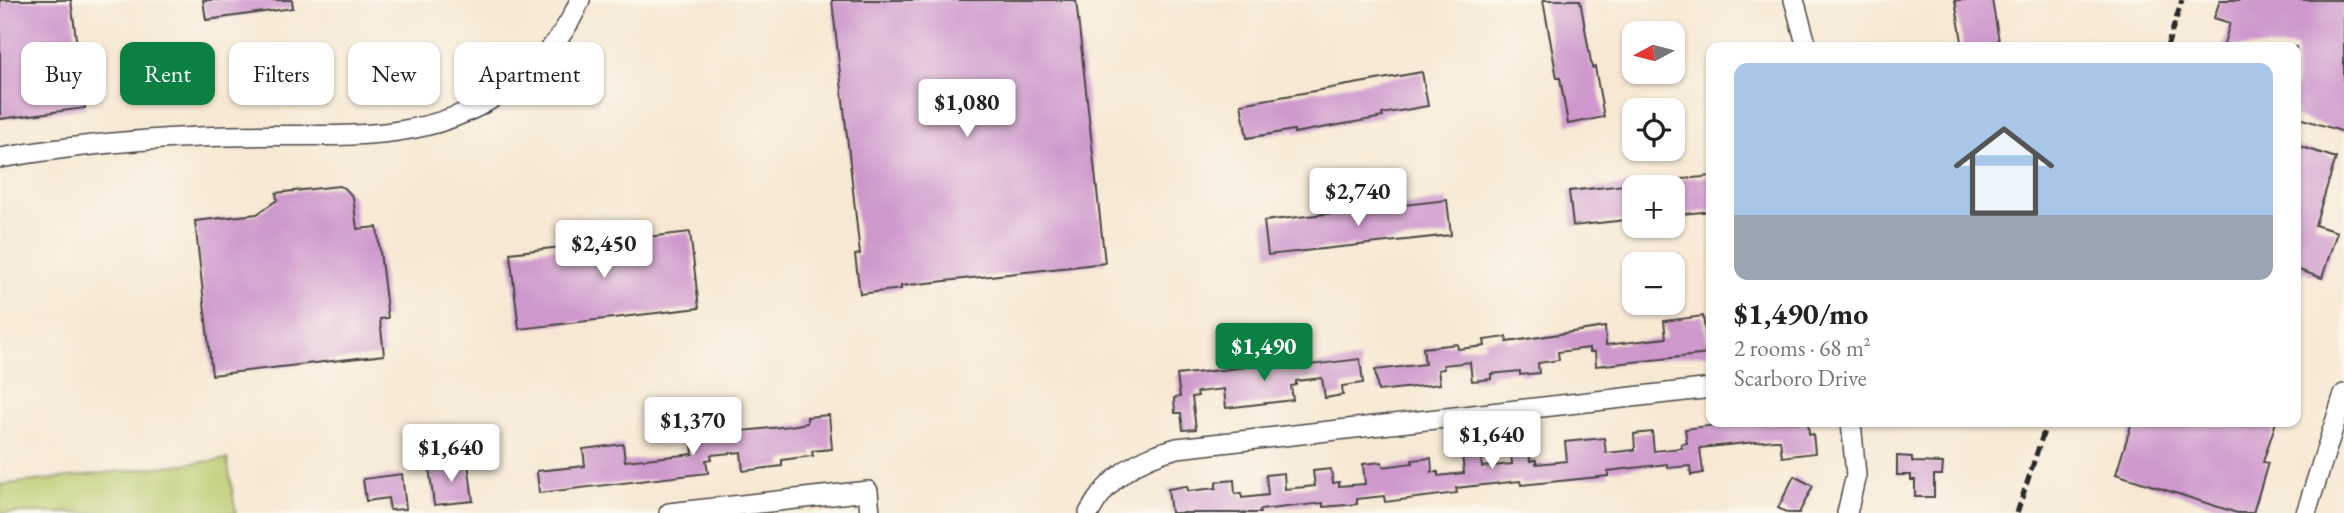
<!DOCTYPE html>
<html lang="en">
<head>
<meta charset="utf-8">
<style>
  body { margin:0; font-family:"EB Garamond",serif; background:#f2f2f2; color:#222; height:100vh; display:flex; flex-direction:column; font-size:26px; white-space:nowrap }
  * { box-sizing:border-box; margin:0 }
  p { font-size:23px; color:#767676 }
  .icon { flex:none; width:38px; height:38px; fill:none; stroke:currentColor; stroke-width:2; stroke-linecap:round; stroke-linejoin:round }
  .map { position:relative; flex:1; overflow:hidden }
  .details { position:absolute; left:1706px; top:42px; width:595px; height:385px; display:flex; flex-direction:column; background:#fff; border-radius:14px; box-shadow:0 2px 5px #0004 }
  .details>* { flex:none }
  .hud { position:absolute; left:21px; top:42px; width:665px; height:63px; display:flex; gap:14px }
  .needle { width:46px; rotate:263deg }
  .controls { position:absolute; left:1622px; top:21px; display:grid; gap:14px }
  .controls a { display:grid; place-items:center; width:63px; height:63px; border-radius:14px; background:#fff; box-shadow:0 2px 5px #0004; font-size:35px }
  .price { position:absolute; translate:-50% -60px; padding:0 16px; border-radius:7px; background:#fff; color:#222; font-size:23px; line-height:46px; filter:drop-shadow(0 2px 4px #0008) }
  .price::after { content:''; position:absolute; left:50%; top:42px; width:21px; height:16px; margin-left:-10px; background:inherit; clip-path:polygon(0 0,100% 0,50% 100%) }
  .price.selected { background:#0b8043; color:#fff }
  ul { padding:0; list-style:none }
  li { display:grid; align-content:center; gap:14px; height:371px; padding:0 28px }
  li span { display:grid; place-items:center; height:217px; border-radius:14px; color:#555 }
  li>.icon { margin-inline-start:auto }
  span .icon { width:126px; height:126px; fill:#fffc; stroke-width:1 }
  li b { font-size:30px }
  .chip { padding:0 24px; border-radius:14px; background:#fff; box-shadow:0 2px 5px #0004; font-size:24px; line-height:63px }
  .chip.selected { background:#0b8043; color:#fff }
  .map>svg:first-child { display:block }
  .green { fill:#b9c96c; stroke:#727a4c; stroke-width:2 }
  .building { fill:#ce98cc }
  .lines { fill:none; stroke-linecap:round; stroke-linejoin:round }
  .minor-casing { stroke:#4a4744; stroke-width:22 }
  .minor { stroke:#fff; stroke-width:19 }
  .rail { stroke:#2b2b2b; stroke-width:5; stroke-dasharray:10 5; stroke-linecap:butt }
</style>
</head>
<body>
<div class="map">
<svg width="2344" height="513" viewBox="0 0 2344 513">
  <rect width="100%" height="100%" fill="#fbf7ec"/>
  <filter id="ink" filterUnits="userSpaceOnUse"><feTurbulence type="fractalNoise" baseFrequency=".0143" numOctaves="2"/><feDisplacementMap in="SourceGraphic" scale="14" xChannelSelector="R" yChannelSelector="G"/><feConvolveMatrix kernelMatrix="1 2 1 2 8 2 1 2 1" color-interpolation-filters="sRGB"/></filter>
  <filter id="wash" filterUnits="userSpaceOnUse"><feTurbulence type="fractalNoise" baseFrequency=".00686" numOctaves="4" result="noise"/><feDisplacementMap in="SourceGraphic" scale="28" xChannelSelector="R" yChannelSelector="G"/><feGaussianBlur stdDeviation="1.57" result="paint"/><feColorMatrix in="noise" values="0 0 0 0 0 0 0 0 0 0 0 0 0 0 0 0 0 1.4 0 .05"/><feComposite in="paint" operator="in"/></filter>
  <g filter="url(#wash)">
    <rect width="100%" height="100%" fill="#f7e8d3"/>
    <!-- green -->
    <path class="green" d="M227,459L236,513H0V485Z"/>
    <g id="blocks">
      <!-- building -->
      <path class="building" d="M0,0H71L85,108L0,119Z
        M203,0H292L293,8L206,20Z
        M832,0H1076L1105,263L901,286V289L860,294L855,255L860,254Z
        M1543,0H1580L1592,68L1595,67L1604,117L1568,124L1560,78H1557Z
        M1955,0H1992L2000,47H1963Z
        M2220,0H2344V132L2296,117V47H2223L2230,23L2214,18Z
        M1422,72L1428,106L1382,114L1383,117L1294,133V130L1247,138L1241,104Z
        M2296,145L2336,158L2315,225L2337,232L2322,278L2296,269Z
        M1712,176V211L1673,215V180Z
        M1634,184V219L1573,226L1569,191Z
        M339,186L345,188L353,197L357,229L377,227L388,318L380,319L384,355L212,375L195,221L257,214L277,200L276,193Z
        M1447,200L1451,235L1268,255L1264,221Z
        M690,232L699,308L519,329L510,253Z
        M1703,316L1708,354L1596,366L1595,352H1589V348L1558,352L1559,360L1538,363L1539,373L1520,375V371L1491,374V379L1472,381L1470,362L1443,365L1444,369L1438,370L1440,384L1378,391L1375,370L1425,364L1423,348L1457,344L1458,349L1485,346L1484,340L1506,337L1507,342L1605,327L1606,345L1666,338L1664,321Z
        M1309,352L1311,365L1360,359L1363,383L1342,386L1343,395L1325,398L1322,378L1296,381V385L1291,386L1293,400L1226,408L1224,389L1197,392L1198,396L1192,397L1196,429L1183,430L1181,413H1175L1174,398L1180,397L1177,375L1292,362L1291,354Z
        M829,415L832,449L812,451L813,456L782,460V466L743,471L741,452L711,455L712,459L706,460L708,473L539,493L537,471L585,466L583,449L623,444L625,461L693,454L691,436L791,426L807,423V417Z
        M1738,422H1808L1809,435L1813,434L1815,453L1782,457L1780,440H1774L1700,448L1703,473L1691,475L1690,466L1668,468L1667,464L1608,471V476L1521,485L1520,481L1456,488L1457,493L1385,502L1384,496L1357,499V504L1323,507V503L1260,510V513H1171L1168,489L1187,486L1188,491L1216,488V482L1234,480L1235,494L1241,493L1242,498L1268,495L1266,475L1284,473L1285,489L1315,486L1313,471L1331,469L1333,483L1339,482V486L1365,484L1363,464L1382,462L1383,467L1413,463L1412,460L1431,458L1432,472H1438V476L1464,473L1462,454L1480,452L1482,467L1512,464L1511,449L1529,447L1530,461L1536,460V464L1567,461L1565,442L1604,438L1606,453L1635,450L1634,434L1652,432L1654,451L1682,448L1681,444L1687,443L1685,429Z
        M2132,422H2276L2263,462L2268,463L2253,513H2237L2116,474Z
        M1897,456L1912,457V462L1943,463L1942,475H1934V497H1915V480H1911V475H1897Z
        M468,462L473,501L434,505L429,467Z
        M402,474L406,509L390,510L388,498L366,501L363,479Z
        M1794,476L1813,486L1799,513H1788L1778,508Z"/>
    </g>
  </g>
  <g filter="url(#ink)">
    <use href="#blocks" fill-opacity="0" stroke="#4a4744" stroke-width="2"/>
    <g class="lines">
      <!-- minor casing -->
      <g class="minor-casing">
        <path id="minor" d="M1794,0L1807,47
          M0,158C75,145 152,138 228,136C335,132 435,152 523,76C547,56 568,29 580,0
          M669,513L868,491L870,513
          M1089,513C1108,477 1138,458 1177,448L1712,388
          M1847,513L1856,475L1851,422
          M2306,513L2344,394"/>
      </g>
      <!-- minor -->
      <use href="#minor" class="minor"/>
      <!-- rail -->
      <path class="rail" d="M2167,47L2182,0
        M2017,513L2047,422"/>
    </g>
  </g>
</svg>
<div class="controls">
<a><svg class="needle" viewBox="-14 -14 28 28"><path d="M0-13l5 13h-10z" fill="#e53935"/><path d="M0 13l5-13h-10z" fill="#767676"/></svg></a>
<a><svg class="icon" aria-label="locate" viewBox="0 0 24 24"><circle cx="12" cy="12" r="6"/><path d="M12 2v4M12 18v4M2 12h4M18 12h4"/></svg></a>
<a>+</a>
<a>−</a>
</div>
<b class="price" style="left:967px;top:139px">$1,080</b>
<b class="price" style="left:1358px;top:228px">$2,740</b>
<b class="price" style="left:604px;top:280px">$2,450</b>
<b class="price selected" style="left:1264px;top:383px">$1,490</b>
<b class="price" style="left:693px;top:457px">$1,370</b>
<b class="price" style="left:1492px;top:471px">$1,640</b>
<b class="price" style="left:451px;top:484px">$1,640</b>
<div class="hud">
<a class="chip">Buy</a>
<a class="chip selected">Rent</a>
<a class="chip">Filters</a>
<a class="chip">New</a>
<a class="chip">Apartment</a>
</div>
<section class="details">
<ul>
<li><span style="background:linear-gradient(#a9c7e8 70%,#9aa5b1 0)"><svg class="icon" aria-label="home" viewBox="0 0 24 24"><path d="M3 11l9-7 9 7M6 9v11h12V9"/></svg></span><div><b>$1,490/mo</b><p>2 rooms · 68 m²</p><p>Scarboro Drive</p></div></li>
</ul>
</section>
</div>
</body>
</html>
